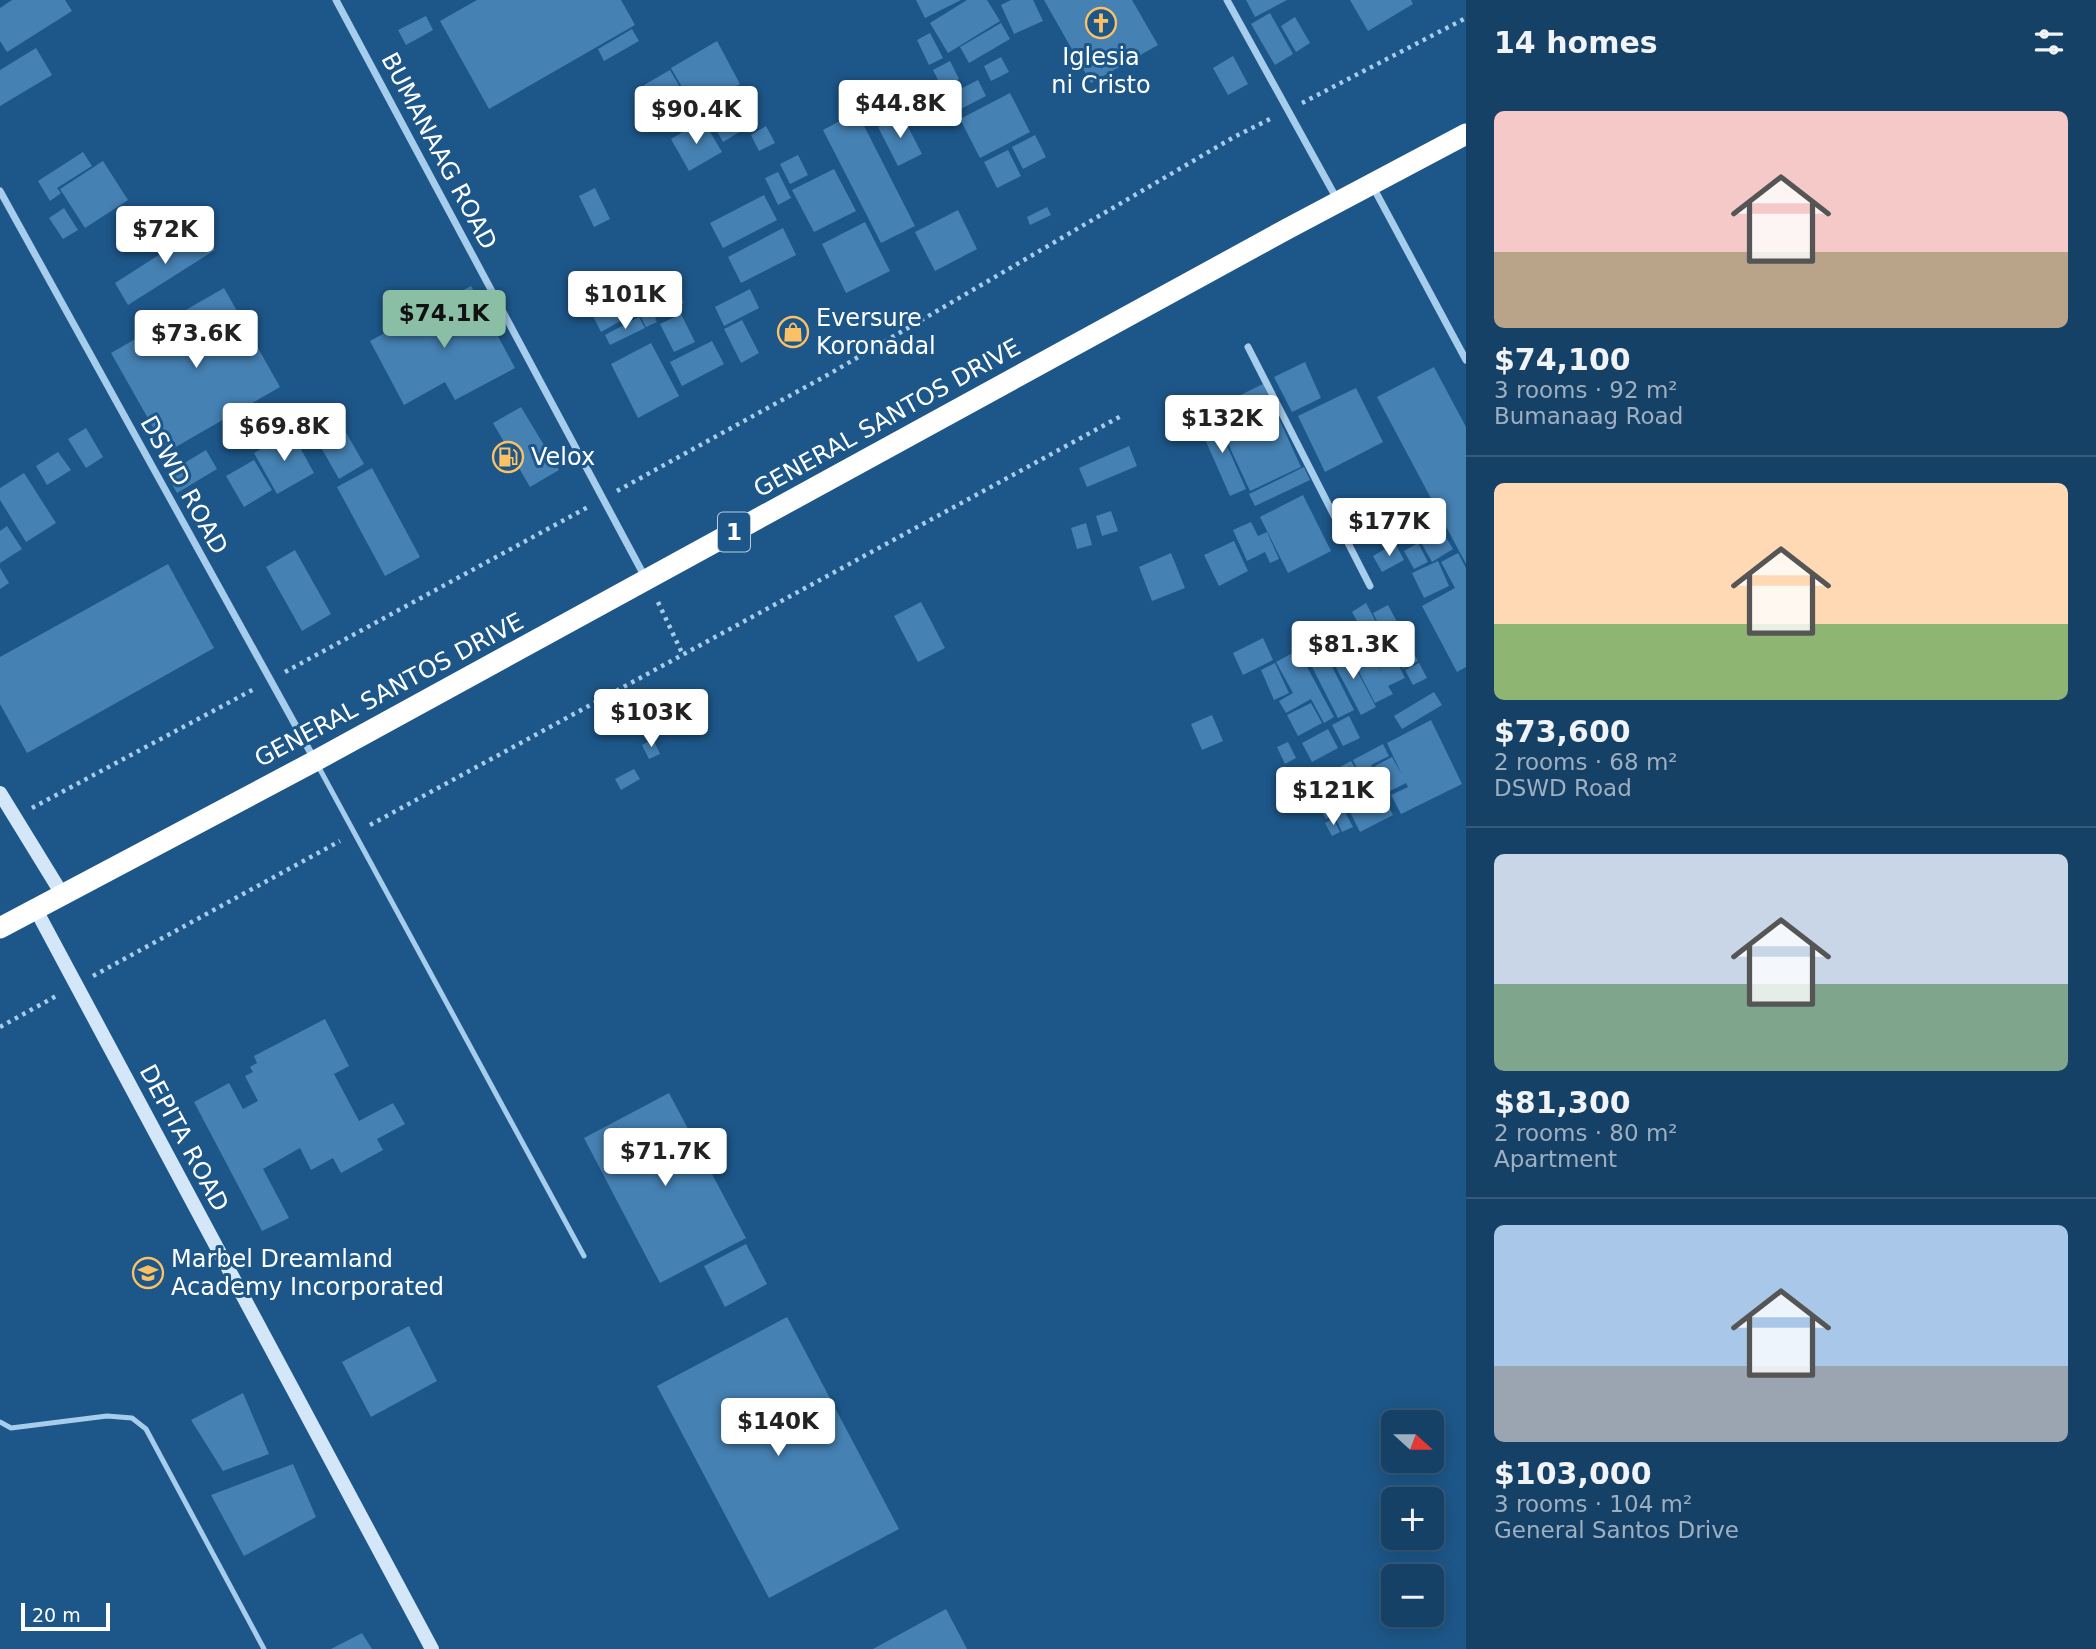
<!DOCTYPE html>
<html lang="en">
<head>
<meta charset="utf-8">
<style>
  body { margin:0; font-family:"DejaVu Sans",sans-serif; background:#234c70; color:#f1f3f6; height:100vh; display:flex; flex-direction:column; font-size:26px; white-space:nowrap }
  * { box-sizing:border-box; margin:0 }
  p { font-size:23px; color:#9eafc0 }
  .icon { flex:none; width:38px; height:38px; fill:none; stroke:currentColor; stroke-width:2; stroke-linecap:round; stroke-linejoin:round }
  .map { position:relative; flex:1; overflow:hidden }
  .side { display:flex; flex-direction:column; background:#164167; width:630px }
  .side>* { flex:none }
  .needle { width:46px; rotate:111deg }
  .tools { position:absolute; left:1381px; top:1410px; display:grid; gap:14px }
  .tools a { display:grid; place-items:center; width:63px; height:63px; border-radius:10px; background:#164167; box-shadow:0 4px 18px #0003,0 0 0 2px #355a7b; font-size:35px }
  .scale { position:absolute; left:21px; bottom:18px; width:89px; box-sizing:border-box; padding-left:7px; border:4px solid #fff; border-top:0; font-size:19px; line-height:24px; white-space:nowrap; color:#fff; -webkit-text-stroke:5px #1d5789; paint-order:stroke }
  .price { position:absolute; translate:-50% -60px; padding:0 16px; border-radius:7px; background:#fff; color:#222; font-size:23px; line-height:46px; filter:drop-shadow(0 2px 4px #0008) }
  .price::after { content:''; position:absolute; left:50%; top:42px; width:21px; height:16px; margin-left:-10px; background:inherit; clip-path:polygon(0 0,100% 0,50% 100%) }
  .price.selected { background:#8abfa5; color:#111 }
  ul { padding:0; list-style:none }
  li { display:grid; align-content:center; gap:14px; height:371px; padding:0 28px }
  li+li { border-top:2px solid #355a7b }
  li span { display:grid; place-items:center; height:217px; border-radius:10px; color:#555 }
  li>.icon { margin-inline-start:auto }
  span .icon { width:126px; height:126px; fill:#fffc; stroke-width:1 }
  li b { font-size:30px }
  h2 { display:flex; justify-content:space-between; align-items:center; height:84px; padding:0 28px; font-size:30px }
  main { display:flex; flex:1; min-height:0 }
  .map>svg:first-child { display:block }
  .building { fill:#4581b2 }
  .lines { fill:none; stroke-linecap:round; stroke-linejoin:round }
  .path { stroke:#a7cdec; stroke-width:4.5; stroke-dasharray:3.5 5; stroke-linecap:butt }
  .lane { stroke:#a7cdec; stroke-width:5 }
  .street { stroke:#a7cdec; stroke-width:7 }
  .secondary { stroke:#d3e7f9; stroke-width:14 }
  .highway { stroke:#fff; stroke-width:21 }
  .labels { text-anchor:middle; stroke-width:6; stroke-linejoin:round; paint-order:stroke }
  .shield { fill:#1d5789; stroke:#bbcddc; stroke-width:2 }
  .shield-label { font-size:23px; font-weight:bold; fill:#fff }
  .poi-label { font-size:24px; fill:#fff; stroke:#1d5789; text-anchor:start }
  .street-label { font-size:24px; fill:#fff; stroke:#1d5789 }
</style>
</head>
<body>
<main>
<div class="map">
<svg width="1466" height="1649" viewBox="0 0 1466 1649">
  <rect width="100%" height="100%" fill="#1d5789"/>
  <!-- building -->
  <path class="building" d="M12,0H65L72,11L7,52L0,41V8Z
    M477,0H621L635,25L489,109L440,21Z
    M916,0H961L925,18Z
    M967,0H987L1000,21L948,53L930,23Z
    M1011,0H1033L1043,21L1014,34L1001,5Z
    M1044,0H1132L1158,45L1091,83Z
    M1246,0H1287L1255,17Z
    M1350,0H1411L1413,4L1368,31Z
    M1270,13L1293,54L1275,65L1251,24Z
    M426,16L433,30L406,45L398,30Z
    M1295,17L1310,43L1296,52L1281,26Z
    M1001,23L1010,39L969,63L960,47Z
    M632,29L639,41L604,61L598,49Z
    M930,33L943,58L929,65L917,40Z
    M717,41L740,84L695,110L671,68Z
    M36,48L52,75L0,106V70Z
    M1233,56L1248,84L1228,95L1213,68Z
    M1001,57L1009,72L991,81L984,66Z
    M950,61L959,79L942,88L933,70Z
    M670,70L693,110L667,125L644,85Z
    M978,80L986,96L951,114L943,98Z
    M1010,93L1030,132L980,158L960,119Z
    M732,103L746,128L723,142L709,117Z
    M857,112L915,226L881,243L823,130Z
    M902,115L922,154L898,166L878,127Z
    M703,120L722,152L689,171L671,139Z
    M766,126L775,143L759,151L751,135Z
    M1035,135L1046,157L1023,169L1012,147Z
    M1008,150L1021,176L997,188L984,162Z
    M83,152L92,166L57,188L61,193L50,201L38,181Z
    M798,155L808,175L790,184L780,164Z
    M103,161L128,200L85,228L60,189Z
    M834,169L856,211L814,232L792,190Z
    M778,172L791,198L778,205L765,178Z
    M595,188L610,219L594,227L579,196Z
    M764,195L777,220L723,248L710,223Z
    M1047,207L1051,215L1030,225L1027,217Z
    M64,208L78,230L63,239L49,218Z
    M958,210L977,249L935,271L915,232Z
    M865,222L890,271L846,293L822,244Z
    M201,228L215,250L128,305L115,283Z
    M783,228L796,255L741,283L728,257Z
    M673,282L684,303L655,318L657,322L646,327L641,317L652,311L645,296Z
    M471,286L515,368L455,400L445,382L404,405L370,341Z
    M224,288L280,387L167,452L111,353Z
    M750,289L759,308L724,326L715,307Z
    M617,305L624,319L601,332L593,316Z
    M681,314L695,342L674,352L660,324Z
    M639,317L645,328L610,345L605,335Z
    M742,320L759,353L741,363L724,329Z
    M712,341L724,364L682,386L670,362Z
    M651,343L679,396L638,418L611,364Z
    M1305,362L1321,398L1292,412L1274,377Z
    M1434,367L1466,427V564L1377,397Z
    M1263,384L1301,467L1250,491L1212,409Z
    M1356,388L1383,442L1325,472L1298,416Z
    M521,407L559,470L530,487L493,423Z
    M1213,414L1246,489L1230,496L1197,421Z
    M340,422L364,464L339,479L315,437Z
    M86,428L103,457L86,468L68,439Z
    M291,431L314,473L277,494L254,453Z
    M1129,446L1137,466L1087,487L1079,468Z
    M206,450L217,469L177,493L166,474Z
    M58,452L71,470L47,485L36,466Z
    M254,460L272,490L244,507L226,476Z
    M1304,467L1310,480L1255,506L1249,494Z
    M372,468L420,557L385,576L337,487Z
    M24,473L56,523L26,542L0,500V488Z
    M1303,495L1331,551L1288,573L1260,517Z
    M1111,511L1118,531L1102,536L1096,516Z
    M1251,522L1258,536L1267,532L1279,559L1270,563L1265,552L1247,561L1233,530Z
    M1086,523L1092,545L1077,549L1071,528Z
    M7,526L22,549L0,563V531Z
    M1439,526L1453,549L1432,562L1418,537Z
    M1234,541L1248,571L1219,586L1204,555Z
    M1395,543L1404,560L1382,572L1373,556Z
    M1418,543L1428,562L1414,569L1404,551Z
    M295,550L331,614L302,631L266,567Z
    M1171,553L1185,588L1152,601L1139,567Z
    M1458,553L1466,568V667L1457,672L1422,606L1455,588L1441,562Z
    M1438,561L1449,586L1424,598L1412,573Z
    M168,564L214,648L27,753L0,704V657Z
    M0,568L9,583L0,589Z
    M921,602L945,648L918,662L894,616Z
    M1366,603L1376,622L1362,630L1352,612Z
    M1388,605L1418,661L1403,669L1382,630L1385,638L1371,645L1364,633L1379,625L1373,613Z
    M1354,621L1382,674L1370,648L1386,640L1405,678L1388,686L1393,694L1375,703L1337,630Z
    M1334,627L1343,644L1330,652L1320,635Z
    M1316,635L1354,710L1338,718L1300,643Z
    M1263,638L1273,660L1243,675L1233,653Z
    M1344,646L1376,707L1361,715L1329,654Z
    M1298,650L1334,717L1324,723L1311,699L1286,713L1279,701L1293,693L1276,662Z
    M1275,663L1289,693L1274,700L1261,670Z
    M1419,663L1427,678L1413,685L1405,670Z
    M1434,692L1442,705L1402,729L1394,716Z
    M1311,703L1322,723L1298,736L1287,715Z
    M1212,715L1223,741L1202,750L1191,724Z
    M1349,716L1360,738L1343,746L1332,725Z
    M1431,720L1462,784L1401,814L1391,795L1408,787L1406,783L1388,792L1375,766L1392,757L1402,775L1387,743Z
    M1328,729L1338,748L1312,762L1302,743Z
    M653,739L660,754L649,759L642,745Z
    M1288,742L1296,758L1285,764L1277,747Z
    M1383,744L1389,756L1371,765L1383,786L1347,805L1329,773L1351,761L1368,790L1353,760Z
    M634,769L640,779L621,790L615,779Z
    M1324,775L1344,809L1326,819L1306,785Z
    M1381,791L1393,815L1360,832L1348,808Z
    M1345,812L1353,827L1342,832L1335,817Z
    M1333,818L1340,832L1332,836L1325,823Z
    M325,1019L349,1066L334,1074L359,1121L393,1103L405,1124L377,1139L383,1150L341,1173L333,1158L311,1170L300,1148L263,1169L289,1218L262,1231L194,1102L229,1083L243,1109L258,1101L245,1076L253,1072L250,1067L257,1063L254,1056Z
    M669,1093L746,1238L660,1283L584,1138Z
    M746,1244L767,1284L725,1307L704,1266Z
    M787,1317L899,1529L769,1598L657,1386Z
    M409,1326L437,1381L371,1417L342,1362Z
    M243,1393L269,1454L223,1471L191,1420Z
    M293,1464L316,1517L244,1556L211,1495Z
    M946,1609L967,1649H873Z
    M362,1633L372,1649H331Z"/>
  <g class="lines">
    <!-- path -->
    <path class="path" d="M1302,103L1466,18
      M617,491L831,373L1234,137L1272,118
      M658,602L683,655
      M285,672L588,507
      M32,808L256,688
      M370,825L1123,415
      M93,976L340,841
      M0,1027L58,995"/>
    <!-- lane -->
    <path class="lane" d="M317,764L584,1256
      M0,1422L11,1428L107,1416L132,1418L146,1429L264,1649"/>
    <!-- street -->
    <path class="street" d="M336,0L646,579
      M1227,0L1338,201
      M1372,185L1466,360
      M0,191L313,757
      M1248,347L1370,586"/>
    <!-- secondary -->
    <path class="secondary" d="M0,793L62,894
      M35,908L432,1649"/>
    <!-- highway -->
    <path class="highway" d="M0,928L315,761L1287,229L1466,134"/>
  </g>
  <!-- icons -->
  <defs>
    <g id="church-ring" transform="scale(1.575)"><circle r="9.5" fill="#1d5789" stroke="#fcc065" stroke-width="1.5"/><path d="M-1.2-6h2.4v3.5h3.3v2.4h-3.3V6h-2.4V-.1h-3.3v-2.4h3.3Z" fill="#fcc065"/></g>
    <g id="shop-ring" transform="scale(1.575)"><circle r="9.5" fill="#1d5789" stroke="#fcc065" stroke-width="1.5"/><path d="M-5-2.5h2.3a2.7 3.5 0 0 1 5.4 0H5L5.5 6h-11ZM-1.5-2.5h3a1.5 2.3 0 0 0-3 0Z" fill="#fcc065"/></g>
    <g id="fuel-ring" transform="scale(1.575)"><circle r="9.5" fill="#1d5789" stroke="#fcc065" stroke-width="1.5"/><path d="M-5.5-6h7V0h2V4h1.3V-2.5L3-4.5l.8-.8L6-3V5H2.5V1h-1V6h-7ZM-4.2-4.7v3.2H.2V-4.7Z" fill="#fcc065"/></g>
    <g id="school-ring" transform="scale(1.575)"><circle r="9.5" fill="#1d5789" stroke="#fcc065" stroke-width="1.5"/><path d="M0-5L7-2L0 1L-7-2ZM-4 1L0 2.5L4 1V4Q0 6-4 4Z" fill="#fcc065"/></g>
  </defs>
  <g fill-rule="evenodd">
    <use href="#church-ring" x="1101" y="23"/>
    <use href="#shop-ring" x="793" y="332"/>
    <use href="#fuel-ring" x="508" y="457"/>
    <use href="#school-ring" x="148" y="1273"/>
  </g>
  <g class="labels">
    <!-- shield labels -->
    <rect class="shield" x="718" y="512.5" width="32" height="39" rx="5"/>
    <g class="shield-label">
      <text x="734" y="540">1</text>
    </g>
    <!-- poi labels -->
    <g class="poi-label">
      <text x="1101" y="65" text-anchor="middle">Iglesia<tspan x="1101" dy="28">ni Cristo</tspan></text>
      <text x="816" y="326">Eversure<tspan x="816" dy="28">Koronadal</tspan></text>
      <text x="531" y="465">Velox</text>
      <text x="171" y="1267">Marbel Dreamland<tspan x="171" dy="28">Academy Incorporated</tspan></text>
    </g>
    <!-- street labels -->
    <g class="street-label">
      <text transform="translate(439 151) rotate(62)" y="8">BUMANAAG ROAD</text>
      <text transform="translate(887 418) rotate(-29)" y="8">GENERAL SANTOS DRIVE</text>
      <text transform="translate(184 485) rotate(61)" y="8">DSWD ROAD</text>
      <text transform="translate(389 690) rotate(-28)" y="8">GENERAL SANTOS DRIVE</text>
      <text transform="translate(184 1138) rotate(62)" y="8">DEPITA ROAD</text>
    </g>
  </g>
</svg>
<div class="tools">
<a><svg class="needle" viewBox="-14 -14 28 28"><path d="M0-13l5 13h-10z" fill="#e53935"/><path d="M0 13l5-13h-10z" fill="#9eafc0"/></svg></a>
<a>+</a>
<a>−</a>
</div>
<div class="scale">20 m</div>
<b class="price" style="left:900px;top:140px">$44.8K</b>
<b class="price" style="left:696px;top:146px">$90.4K</b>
<b class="price" style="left:165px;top:266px">$72K</b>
<b class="price" style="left:625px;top:331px">$101K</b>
<b class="price selected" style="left:444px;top:350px">$74.1K</b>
<b class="price" style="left:196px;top:370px">$73.6K</b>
<b class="price" style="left:1222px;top:455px">$132K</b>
<b class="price" style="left:284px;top:463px">$69.8K</b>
<b class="price" style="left:1389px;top:558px">$177K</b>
<b class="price" style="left:1353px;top:681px">$81.3K</b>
<b class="price" style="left:651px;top:749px">$103K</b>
<b class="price" style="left:1333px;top:827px">$121K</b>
<b class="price" style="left:665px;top:1188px">$71.7K</b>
<b class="price" style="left:778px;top:1458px">$140K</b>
</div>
<section class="side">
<h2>14 homes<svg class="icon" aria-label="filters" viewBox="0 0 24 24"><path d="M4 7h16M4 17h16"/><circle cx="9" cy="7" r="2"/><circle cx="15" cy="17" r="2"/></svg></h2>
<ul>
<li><span style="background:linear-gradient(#f6c9c9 65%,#b9a48a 0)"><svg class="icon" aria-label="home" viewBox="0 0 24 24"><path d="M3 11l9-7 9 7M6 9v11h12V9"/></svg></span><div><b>$74,100</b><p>3 rooms · 92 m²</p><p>Bumanaag Road</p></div></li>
<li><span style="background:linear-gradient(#ffd9b3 65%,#8fb573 0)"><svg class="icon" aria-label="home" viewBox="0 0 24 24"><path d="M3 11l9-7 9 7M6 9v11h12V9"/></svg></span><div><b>$73,600</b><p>2 rooms · 68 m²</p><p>DSWD Road</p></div></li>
<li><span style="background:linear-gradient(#c9d6e8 60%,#7fa58c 0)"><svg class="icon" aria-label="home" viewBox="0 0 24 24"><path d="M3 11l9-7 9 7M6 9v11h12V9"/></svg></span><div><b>$81,300</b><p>2 rooms · 80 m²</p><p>Apartment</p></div></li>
<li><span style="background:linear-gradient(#a9c7e8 65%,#9aa5b1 0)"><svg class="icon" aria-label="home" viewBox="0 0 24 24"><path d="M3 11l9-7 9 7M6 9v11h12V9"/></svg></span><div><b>$103,000</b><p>3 rooms · 104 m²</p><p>General Santos Drive</p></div></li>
</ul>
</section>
</main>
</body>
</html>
